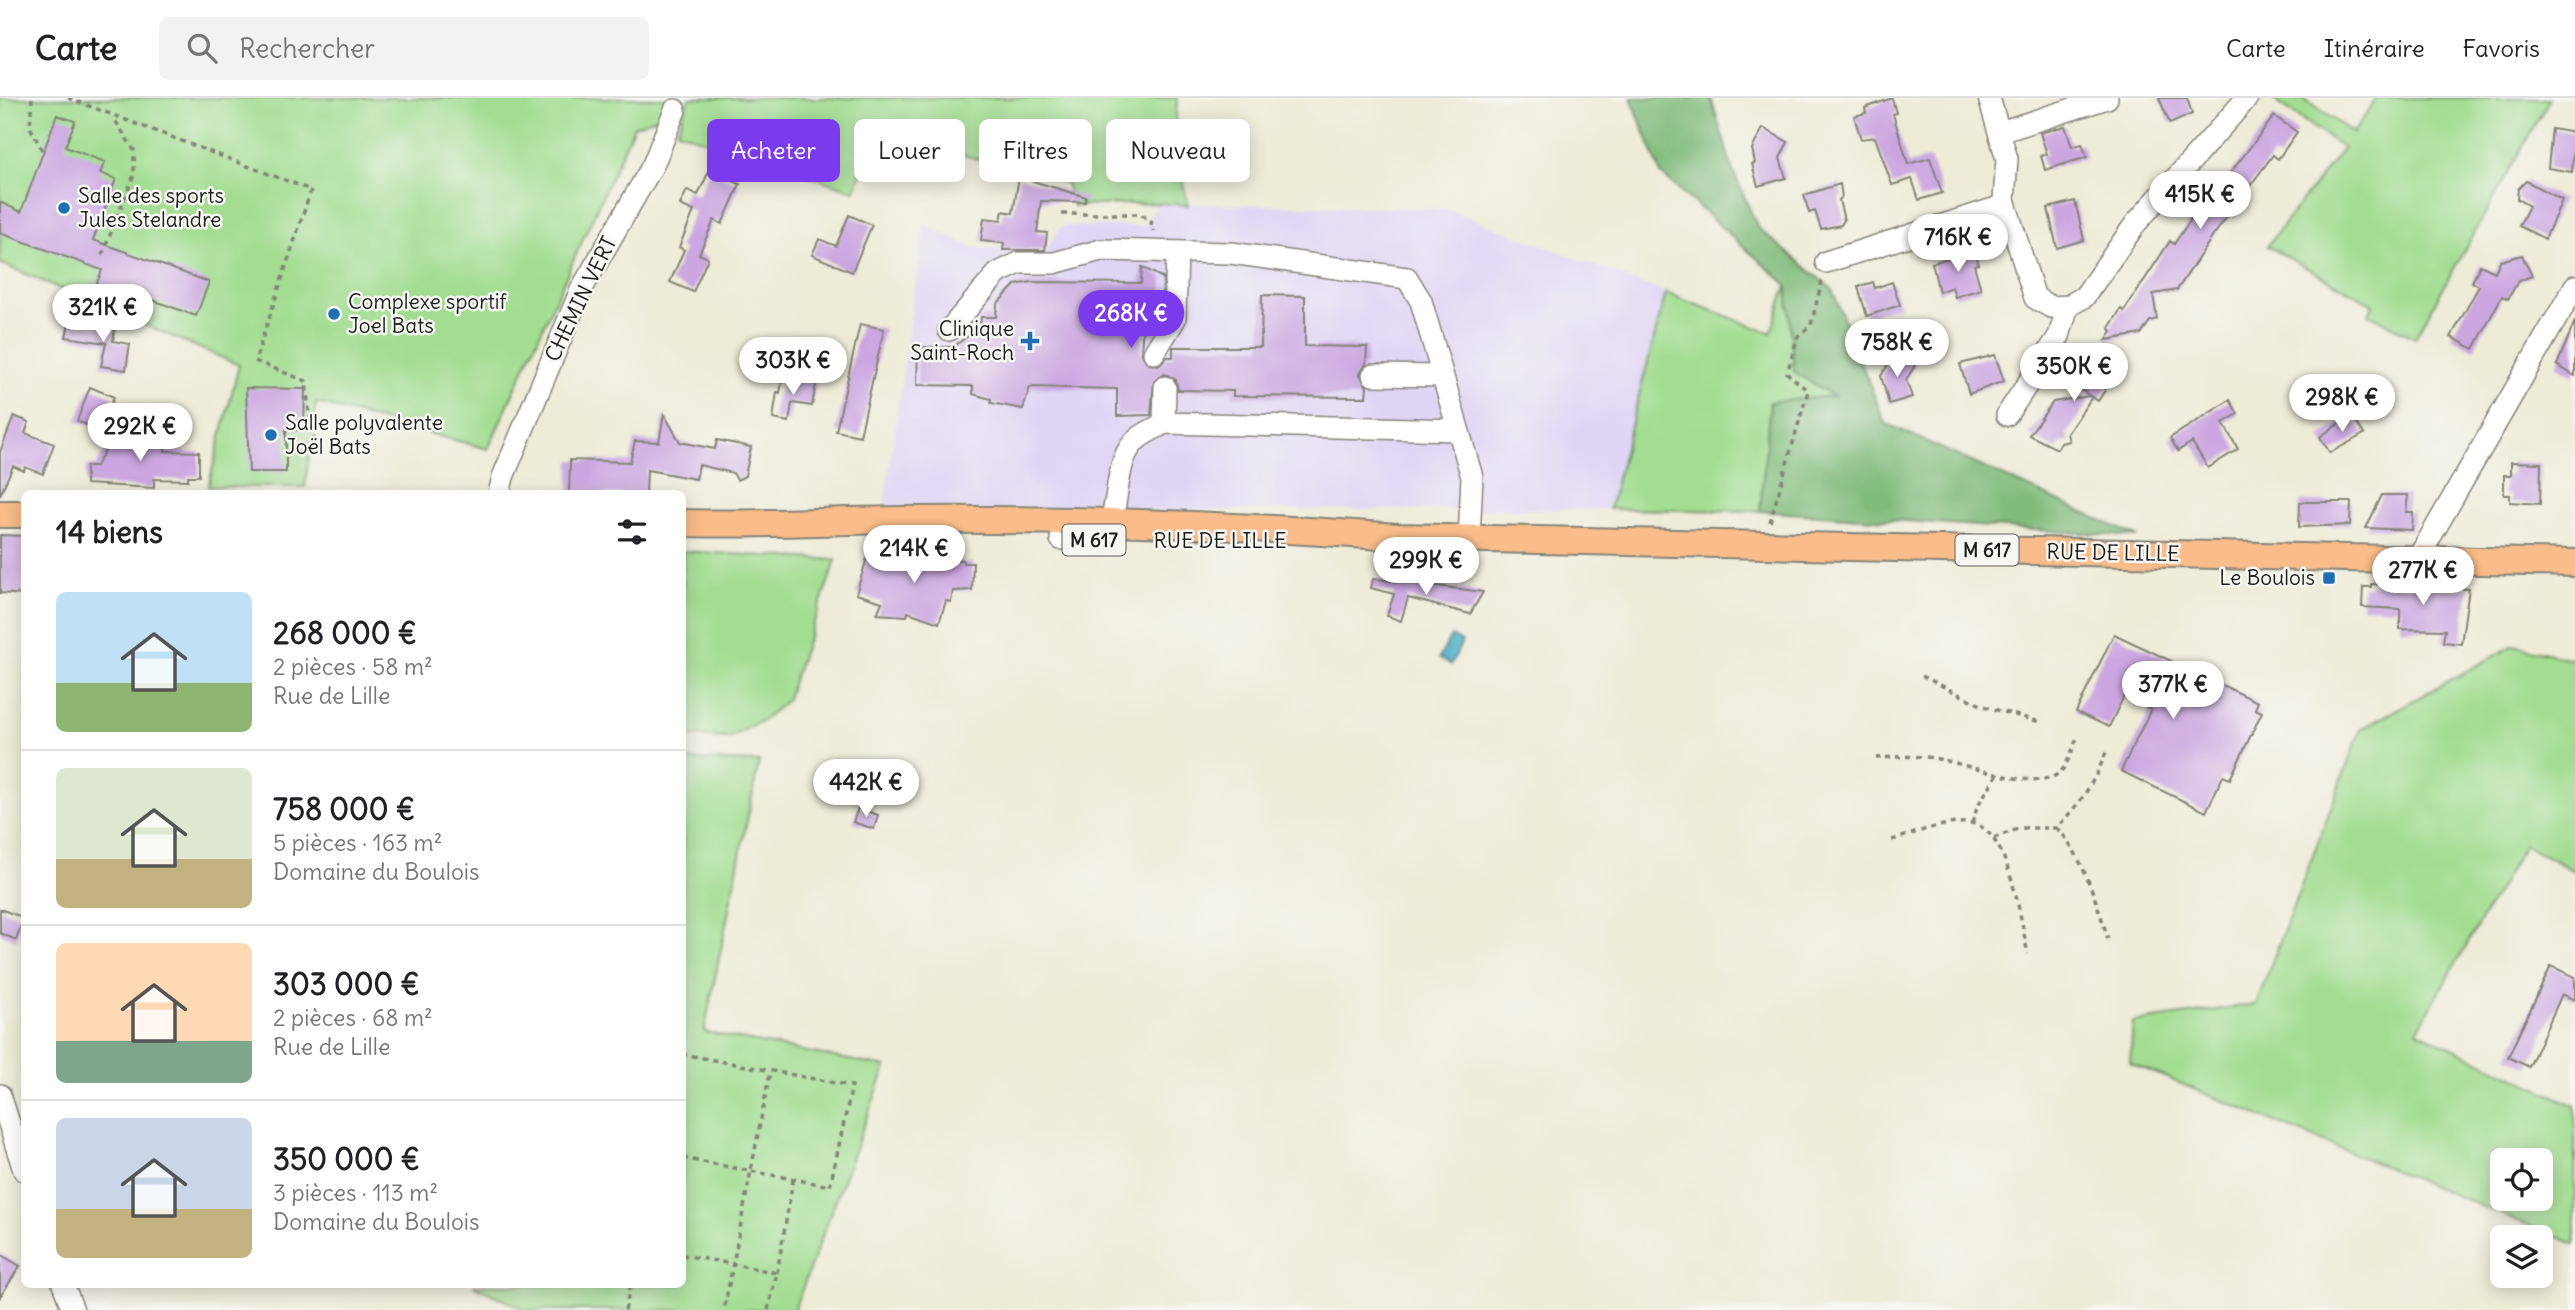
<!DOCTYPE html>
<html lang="fr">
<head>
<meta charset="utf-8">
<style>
  body { margin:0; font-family:Delius,sans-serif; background:#f2f2f2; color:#202124; height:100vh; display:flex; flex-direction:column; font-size:26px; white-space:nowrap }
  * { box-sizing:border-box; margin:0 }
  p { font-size:23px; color:#757577 }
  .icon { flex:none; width:38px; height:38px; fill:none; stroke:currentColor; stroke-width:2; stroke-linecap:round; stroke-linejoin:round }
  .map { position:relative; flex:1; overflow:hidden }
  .drawer { position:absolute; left:21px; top:392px; width:665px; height:798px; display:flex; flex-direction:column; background:#fff; border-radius:10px; box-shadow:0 4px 18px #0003 }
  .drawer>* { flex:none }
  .guide { position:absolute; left:707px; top:21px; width:665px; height:63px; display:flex; gap:14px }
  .buttons { position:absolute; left:2490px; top:1050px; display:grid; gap:14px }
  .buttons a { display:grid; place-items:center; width:63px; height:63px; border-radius:10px; background:#fff; box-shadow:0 4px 18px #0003; font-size:35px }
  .price { position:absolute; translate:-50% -60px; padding:0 16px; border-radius:24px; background:#fff; color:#222; font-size:23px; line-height:46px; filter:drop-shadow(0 2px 4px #0008) }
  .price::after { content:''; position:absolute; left:50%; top:42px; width:21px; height:16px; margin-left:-10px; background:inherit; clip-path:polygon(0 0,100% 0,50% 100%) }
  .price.current { background:#7c3aed; color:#fff }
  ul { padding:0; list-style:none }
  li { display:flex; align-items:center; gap:21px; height:175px; padding:0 35px }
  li+li { border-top:2px solid #e0e0e0 }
  li span { display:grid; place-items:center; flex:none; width:196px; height:140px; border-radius:10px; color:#555 }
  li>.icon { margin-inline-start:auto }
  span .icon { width:84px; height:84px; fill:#fffc; stroke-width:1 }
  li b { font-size:30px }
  h2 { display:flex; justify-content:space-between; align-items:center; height:84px; padding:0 35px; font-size:30px }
  .pill { padding:0 24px; border-radius:10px; background:#fff; box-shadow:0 4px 18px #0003; font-size:24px; line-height:63px }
  .pill.current { background:#7c3aed; color:#fff }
  header { display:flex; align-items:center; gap:42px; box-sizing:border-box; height:98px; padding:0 35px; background:#fff; border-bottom:2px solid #e0e0e0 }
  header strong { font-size:33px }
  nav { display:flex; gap:38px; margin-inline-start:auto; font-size:24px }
  .search { width:490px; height:63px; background:#f2f2f2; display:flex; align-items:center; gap:18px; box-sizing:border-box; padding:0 24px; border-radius:10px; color:#757577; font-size:26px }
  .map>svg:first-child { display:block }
  .built { fill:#dfd5f5 }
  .green { fill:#a2dd91; stroke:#5f7c56; stroke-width:2; fill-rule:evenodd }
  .forest { fill:#81bc7b; stroke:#4e6c4c; stroke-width:2 }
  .water { fill:#45aec4; stroke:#306570; stroke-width:2 }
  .building { fill:#cba6e1 }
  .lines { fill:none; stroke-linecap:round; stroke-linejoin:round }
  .minor-casing { stroke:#858479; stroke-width:24 }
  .major-casing { stroke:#858479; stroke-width:30 }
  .path { stroke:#858479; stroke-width:3.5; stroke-dasharray:5 5; stroke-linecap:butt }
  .minor { stroke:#fff; stroke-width:21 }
  .major { stroke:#f9bc8a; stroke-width:26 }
  .poi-dot { fill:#1f6fb2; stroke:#f6f6f2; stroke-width:2.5 }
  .labels { text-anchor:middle; stroke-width:5; stroke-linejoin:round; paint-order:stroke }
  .shield { fill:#f6f6f2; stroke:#5d5d5c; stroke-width:2 }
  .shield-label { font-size:19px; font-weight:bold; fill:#1c1c1c }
  .poi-label { font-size:21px; fill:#1c1c1c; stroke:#f6f6f2; text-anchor:start }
  .street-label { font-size:21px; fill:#1c1c1c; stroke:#f6f6f2 }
</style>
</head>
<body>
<header>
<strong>Carte</strong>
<div class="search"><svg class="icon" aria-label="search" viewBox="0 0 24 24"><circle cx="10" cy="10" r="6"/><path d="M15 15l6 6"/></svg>Rechercher</div>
<nav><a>Carte</a><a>Itinéraire</a><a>Favoris</a></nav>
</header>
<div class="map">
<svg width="2575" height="1212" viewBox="0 0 2575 1212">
  <rect width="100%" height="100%" fill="#f6f6f2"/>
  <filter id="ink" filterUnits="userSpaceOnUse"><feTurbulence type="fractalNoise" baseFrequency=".0143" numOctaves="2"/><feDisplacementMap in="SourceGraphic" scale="14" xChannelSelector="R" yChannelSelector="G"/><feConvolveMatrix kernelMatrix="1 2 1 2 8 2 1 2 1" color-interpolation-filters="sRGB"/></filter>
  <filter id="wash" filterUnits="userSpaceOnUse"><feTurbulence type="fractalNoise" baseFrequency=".00686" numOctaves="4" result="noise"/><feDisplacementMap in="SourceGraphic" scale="28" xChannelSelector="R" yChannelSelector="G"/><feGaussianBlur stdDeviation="1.57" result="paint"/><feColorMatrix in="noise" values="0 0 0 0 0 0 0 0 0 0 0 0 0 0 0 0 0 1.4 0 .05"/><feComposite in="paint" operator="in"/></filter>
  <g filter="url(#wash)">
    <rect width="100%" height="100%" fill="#eeebd6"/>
    <!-- built -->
    <path class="built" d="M1157,105L1448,111L1666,195L1609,411L883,413L924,126L972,149L1044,155L1061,128H1145Z"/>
    <!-- green -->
    <path class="green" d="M0,0H676L671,14L634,28L488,351L316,305L305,389H208L239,267L0,165Z
      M689,0H1177L1174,46L1188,107L1157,105L1073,108L1066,85L879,34L854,93L677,33Z
      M2271,0H2302L2353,35L2377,0H2550L2415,240L2369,216L2373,206L2267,148L2343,50Z
      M1787,187L1794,274L1835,299L1770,304L1760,413L1609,411L1666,195L1771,235Z
      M683,453L836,462L786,603L765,621L729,640L687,638L683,632Z
      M2514,547L2575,562V773L2524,747L2417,933L2575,1008V1146L2130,965L2133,924L2256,906L2361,631ZM2502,1062H2541V1101H2502Z
      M683,662L759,664L704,934L886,969L794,1212H526L473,1187L682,1186Z"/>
    <!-- forest -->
    <path class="forest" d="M1631,0H1711L1733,73L1758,130L1832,191L1885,325L2138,439L1760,413L1770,304L1834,298L1794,274L1787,187L1661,76Z"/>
    <!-- water -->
    <path class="water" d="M1451,538L1462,544L1451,567L1439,560Z"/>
    <g id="blocks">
      <!-- building -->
      <path class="building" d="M1892,0L1896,15L1893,16L1908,66L1930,60L1942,95L1919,102L1912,81L1892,87L1875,39L1861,41L1854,18L1866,15L1865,10Z
        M2159,0H2187L2192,16L2170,26Z
        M57,17L75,23L65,49L105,64L100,75L116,81L93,142L209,184L196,218L131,194L128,202L95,190L102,172L0,135V104L21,114Z
        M2274,18L2297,34L2278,61L2273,57L2213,138L2177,192L2153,196L2157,221L2150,223L2141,236L2106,242L2112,233L2109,230L2121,211L2124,213L2170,143L2174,146L2199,109L2212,99Z
        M2065,28L2072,49L2082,46L2087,59L2045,72L2041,58L2047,56L2040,35Z
        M1763,30L1788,44L1780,60L1786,80L1758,88L1752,66L1755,65L1752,51Z
        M2552,31L2575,35L2572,74L2548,70Z
        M709,73L740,86L722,126L714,122L699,156L708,160L693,194L670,184L684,152L679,149L694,113L680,107L687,92L698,97Z
        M1019,79L1086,99L1085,104L1041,103L1037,134L1047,135L1045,152H1003L1004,145L981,143L984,120L1001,122L1003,113L1013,115Z
        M2526,83L2562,102L2545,141L2519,128L2529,108L2517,101L2518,91Z
        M1840,86L1842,99L1839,102L1844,122L1841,127L1821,131L1815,113L1809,115L1804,97Z
        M2075,103L2084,142L2057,150L2048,110Z
        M849,117L872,127L852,174L812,157L819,141L836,148Z
        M1974,152L1979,166L1974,167L1981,191L1955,199L1952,189L1939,194L1932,165Z
        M2522,157L2532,178L2518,183L2508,201L2502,198L2474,251L2451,239L2479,188L2472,184L2480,167L2495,174L2500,163Z
        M1142,169L1163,180L1162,207L1144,213L1141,255L1148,266L1160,267L1167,259H1173V249H1261L1262,197L1305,198V248L1367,249L1366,266L1360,276L1367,289L1366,299L1233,298V293L1178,292L1176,282L1165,276L1154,283L1151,317L1117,318V291L1030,289L1023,311L991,305V301L973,296V288L917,287L918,249H953L980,229L981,219H996L997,206L1015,187L1032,184L1141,185Z
        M1873,184L1875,190L1892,184L1900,207L1867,218L1858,189Z
        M2575,223V278L2557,267Z
        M69,225L115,231L113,243L130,246L126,272L101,268L106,245L66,239Z
        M860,226L884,231L860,338L836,333Z
        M1895,255L1915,267L1906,282L1912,299L1889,306L1881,278Z
        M2097,256L2118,272L2098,303L2092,299L2067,336L2069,343L2061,345L2057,351L2029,337L2053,304L2090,298L2068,283L2077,269L2085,275Z
        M1995,257L2004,283L1969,296L1960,266Z
        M783,278L816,285L812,308L792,305L789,324L773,321L777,294L780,295Z
        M90,289L114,299L100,332L77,323Z
        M246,290L305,291L304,332H286V374H249Z
        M2230,302L2238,316L2223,325L2238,351L2208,370L2192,344L2178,353L2170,340Z
        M664,316L680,344L715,351L717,342L751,349L745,378L737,382L733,375L699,367L696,381L647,372L646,396H569L570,362L630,364L635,343L659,344Z
        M2351,317L2364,336L2330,355L2320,339Z
        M14,318L29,324L25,335L54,346L43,376L25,369L24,373L13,368L0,397V354Z
        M117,331H147L141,349L165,348V353L199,354V378H188V382L154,381V390L86,386V368H96Z
        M2511,364L2541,365L2540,406L2510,404V397H2504V377H2511Z
        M2382,397H2408L2406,414H2413L2412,432L2366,430Z
        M2300,404H2351L2350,427L2299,429Z
        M0,437L24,438V497L0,495Z
        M867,460L963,462V465H973L972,492L953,493L951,504L946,503L939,525L908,514L907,518L877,516L882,504L856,496Z
        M1373,481L1437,488L1483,494L1470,516L1408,500L1401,523L1387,518L1394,496L1371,490Z
        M2371,486L2469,491L2461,546L2443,544L2445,532L2400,531V511L2362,509L2363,489H2371Z
        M2114,536L2258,604L2255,611L2262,614L2230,681L2223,678L2206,714L2121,673L2151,611L2124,598L2109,629L2076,614Z
        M858,710L878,717L874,731L853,724Z
        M0,811L24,820L16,842L0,835Z
        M2551,868L2575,879V902L2562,896L2529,969L2508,959Z
        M0,1156L20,1168L0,1199Z"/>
    </g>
  </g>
  <g filter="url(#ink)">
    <use href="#blocks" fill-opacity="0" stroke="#858479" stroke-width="2"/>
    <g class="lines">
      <!-- minor casing -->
      <g class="minor-casing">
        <path id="minor" d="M1989,0L2007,61L2004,102L2035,200L2051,209L2068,208L2084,199L2136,125L2247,0
          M2000,34L2107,0
          M1826,164L2006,107
          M949,232L998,175L1019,165H1054L1101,152L1231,155L1407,180L1421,203L1472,379L1469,441
          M1154,255L1175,221L1177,154
          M1373,277L1442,278
          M2007,317L2059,238L2068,208
          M1164,325L1165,289
          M499,396L503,379L581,192L653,67L675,12
          M1061,441L1085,434H1106C1122,406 1112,359 1140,339C1147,334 1156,330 1164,325L1458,332
          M2417,462L2575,188
          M0,997L24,1072
          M63,1186L73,1212"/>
      </g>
      <!-- major casing -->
      <g class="major-casing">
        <path id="major" d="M0,416H24
          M682,425C755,427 827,423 900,422C1066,420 1233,427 1398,439L2575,465"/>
      </g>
      <!-- path -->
      <path class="path" d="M32,0L30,29L43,54
        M68,0L311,92L255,263L306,283L311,335L318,347
        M1062,116H1140L1151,123L1153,133
        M102,157L134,77V52L113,19
        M1770,424L1808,293L1787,275L1798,238L1811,227L1822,183
        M1922,578L1983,608L2040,624
        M1876,660C1892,659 1909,658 1925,659C1958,661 2030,695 2058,676C2067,670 2073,649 2078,638
        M1972,725L1978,707L1997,677
        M2056,730C2080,749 2099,811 2108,841
        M1994,740L2020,730H2056C2080,707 2095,683 2107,652
        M1892,742C1917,735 1943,723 1970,725C2009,728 2021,825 2028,856
        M682,956L852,988L830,1088L682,1060
        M682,1157L733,1166L724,1212
        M777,1175L793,1082
        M625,1212L631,1186
        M768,1212L777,1175L733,1166L770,974"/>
      <!-- minor -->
      <use href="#minor" class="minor"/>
      <!-- major -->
      <use href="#major" class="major"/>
    </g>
  </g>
  <!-- markers -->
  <g class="poi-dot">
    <circle cx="64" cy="110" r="7"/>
    <circle cx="334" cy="216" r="7"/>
    <path d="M1026.5 232.5h7v7h7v7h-7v7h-7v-7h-7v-7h7z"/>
    <circle cx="271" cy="337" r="7"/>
    <rect x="2322" y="473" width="14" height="14" rx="3.5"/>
  </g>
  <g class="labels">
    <!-- shield labels -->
    <g class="shield">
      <rect x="1062.5" y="426.5" width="63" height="31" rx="5"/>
      <rect x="1955.5" y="436.5" width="63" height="31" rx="5"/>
    </g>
    <g class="shield-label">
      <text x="1094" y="449">M 617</text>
      <text x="1987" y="459">M 617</text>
    </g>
    <!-- poi labels -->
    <g class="poi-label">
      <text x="78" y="105">Salle des sports<tspan x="78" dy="24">Jules Stelandre</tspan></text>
      <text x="348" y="211">Complexe sportif<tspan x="348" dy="24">Joel Bats</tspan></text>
      <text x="1014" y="238" text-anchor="end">Clinique<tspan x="1014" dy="24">Saint-Roch</tspan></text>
      <text x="285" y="332">Salle polyvalente<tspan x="285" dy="24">Joël Bats</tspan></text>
      <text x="2315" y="487" text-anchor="end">Le Boulois</text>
    </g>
    <!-- street labels -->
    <g class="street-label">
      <text transform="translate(581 201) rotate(-64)" y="7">CHEMIN VERT</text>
      <text x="1220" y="450">RUE DE LILLE</text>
      <text transform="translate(2113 455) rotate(1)" y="7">RUE DE LILLE</text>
    </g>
  </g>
</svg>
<div class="buttons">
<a><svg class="icon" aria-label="locate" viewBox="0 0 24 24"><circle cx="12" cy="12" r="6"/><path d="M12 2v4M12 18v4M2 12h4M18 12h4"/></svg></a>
<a><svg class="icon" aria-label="layers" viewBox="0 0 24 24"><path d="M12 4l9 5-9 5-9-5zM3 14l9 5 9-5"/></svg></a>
</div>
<b class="price" style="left:2200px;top:133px">415K €</b>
<b class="price" style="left:1958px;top:176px">716K €</b>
<b class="price" style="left:103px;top:246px">321K €</b>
<b class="price current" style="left:1131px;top:252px">268K €</b>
<b class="price" style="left:1897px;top:281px">758K €</b>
<b class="price" style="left:793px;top:299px">303K €</b>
<b class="price" style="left:2074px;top:305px">350K €</b>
<b class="price" style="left:2342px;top:336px">298K €</b>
<b class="price" style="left:140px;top:365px">292K €</b>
<b class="price" style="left:914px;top:487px">214K €</b>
<b class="price" style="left:1426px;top:499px">299K €</b>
<b class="price" style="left:2423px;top:509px">277K €</b>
<b class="price" style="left:2173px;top:623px">377K €</b>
<b class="price" style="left:866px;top:721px">442K €</b>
<div class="guide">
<a class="pill current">Acheter</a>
<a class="pill">Louer</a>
<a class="pill">Filtres</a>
<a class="pill">Nouveau</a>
</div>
<section class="drawer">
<h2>14 biens<svg class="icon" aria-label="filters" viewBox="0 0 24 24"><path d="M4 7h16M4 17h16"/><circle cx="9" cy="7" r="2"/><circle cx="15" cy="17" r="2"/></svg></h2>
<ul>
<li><span style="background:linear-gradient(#bfe0f5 65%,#8fb573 0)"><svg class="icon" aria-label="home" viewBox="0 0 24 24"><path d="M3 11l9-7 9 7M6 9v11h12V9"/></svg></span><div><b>268 000 €</b><p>2 pièces · 58 m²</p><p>Rue de Lille</p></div></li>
<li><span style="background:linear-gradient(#dfe7d0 65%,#c2b280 0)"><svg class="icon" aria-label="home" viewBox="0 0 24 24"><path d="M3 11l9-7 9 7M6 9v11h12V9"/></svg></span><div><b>758 000 €</b><p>5 pièces · 163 m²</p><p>Domaine du Boulois</p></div></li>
<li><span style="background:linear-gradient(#ffd9b3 70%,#7fa58c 0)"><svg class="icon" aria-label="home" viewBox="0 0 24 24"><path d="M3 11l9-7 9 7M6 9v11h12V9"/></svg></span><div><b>303 000 €</b><p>2 pièces · 68 m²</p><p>Rue de Lille</p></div></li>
<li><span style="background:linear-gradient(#c9d6e8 65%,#c2b280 0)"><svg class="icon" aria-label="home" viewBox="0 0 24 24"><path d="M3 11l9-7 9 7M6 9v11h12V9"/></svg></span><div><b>350 000 €</b><p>3 pièces · 113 m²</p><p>Domaine du Boulois</p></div></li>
</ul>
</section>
</div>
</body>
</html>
